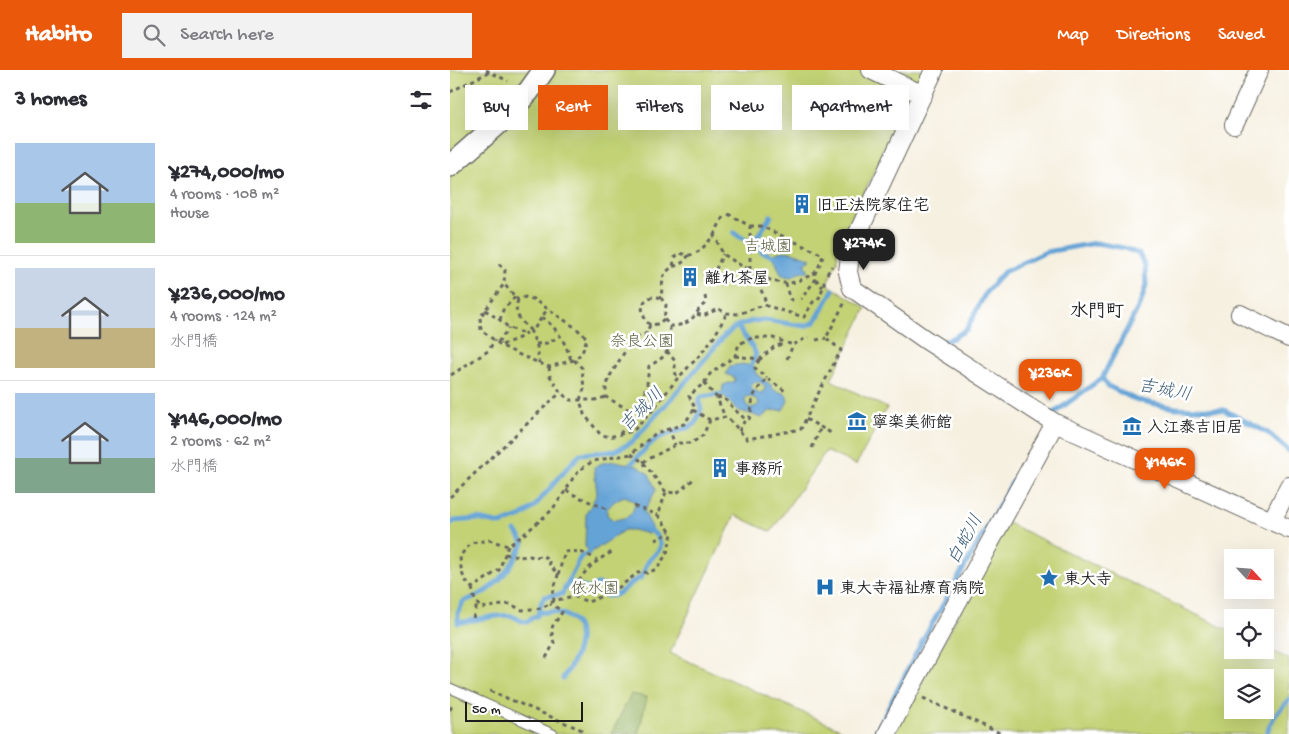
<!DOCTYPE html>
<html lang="en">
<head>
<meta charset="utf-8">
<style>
  body { margin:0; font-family:"Gochi Hand","Klee One",sans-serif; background:#f2f2f3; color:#2b2b33; height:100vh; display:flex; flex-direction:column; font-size:19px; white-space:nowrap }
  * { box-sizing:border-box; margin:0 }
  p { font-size:16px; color:#7c7c81 }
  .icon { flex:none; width:28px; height:28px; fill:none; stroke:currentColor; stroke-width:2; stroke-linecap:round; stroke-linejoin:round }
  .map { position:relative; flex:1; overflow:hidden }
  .drawer { display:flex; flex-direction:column; background:#fff; width:450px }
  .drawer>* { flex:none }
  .guide { position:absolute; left:15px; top:15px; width:475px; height:45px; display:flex; gap:10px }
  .needle { width:32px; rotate:116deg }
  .tools { position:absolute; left:774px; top:479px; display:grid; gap:10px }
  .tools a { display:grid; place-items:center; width:50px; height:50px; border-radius:0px; background:#fff; box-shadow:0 5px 20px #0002; font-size:25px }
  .scale { position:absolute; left:15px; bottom:12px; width:118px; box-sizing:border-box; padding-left:5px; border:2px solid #1c1c1c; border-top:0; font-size:14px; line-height:18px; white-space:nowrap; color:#1c1c1c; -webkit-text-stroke:4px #fff; paint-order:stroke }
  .price { position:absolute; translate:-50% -42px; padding:0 11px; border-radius:10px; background:#ea580c; color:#fff; font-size:16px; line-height:32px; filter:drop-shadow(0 1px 2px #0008) }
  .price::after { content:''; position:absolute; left:50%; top:30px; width:15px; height:11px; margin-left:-8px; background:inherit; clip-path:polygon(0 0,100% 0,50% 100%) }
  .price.current { background:#222; color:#fff }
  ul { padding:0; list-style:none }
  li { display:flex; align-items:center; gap:15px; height:125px; padding:0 15px }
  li+li { border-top:1px solid #e1e1e2 }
  li span { display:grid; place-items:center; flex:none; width:140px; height:100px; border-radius:0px; color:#555 }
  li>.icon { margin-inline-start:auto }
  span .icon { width:60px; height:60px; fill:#fffc; stroke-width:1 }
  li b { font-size:21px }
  h2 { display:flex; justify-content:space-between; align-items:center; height:60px; padding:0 15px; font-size:21px }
  .pill { padding:0 18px; border-radius:0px; background:#fff; box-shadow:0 5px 20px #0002; font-size:18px; line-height:45px }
  .pill.current { background:#ea580c; color:#fff }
  header { display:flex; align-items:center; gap:30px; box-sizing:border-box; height:70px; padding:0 25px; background:#ea580c; color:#fff }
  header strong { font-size:24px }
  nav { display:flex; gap:28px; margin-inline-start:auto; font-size:18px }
  .search { width:350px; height:45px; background:#f2f2f3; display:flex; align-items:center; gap:12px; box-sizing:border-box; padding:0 18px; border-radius:0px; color:#7c7c81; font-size:19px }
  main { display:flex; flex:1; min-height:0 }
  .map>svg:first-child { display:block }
  .green { fill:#c2d274; stroke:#6f7748; fill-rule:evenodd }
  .forest { fill:#99b466; stroke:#5a6841 }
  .water { fill:#64a3d6; stroke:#406079; fill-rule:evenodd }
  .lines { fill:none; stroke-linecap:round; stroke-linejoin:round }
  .stream { stroke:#64a3d6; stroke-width:5 }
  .service-casing { stroke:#686661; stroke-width:11 }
  .minor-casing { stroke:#686661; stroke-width:20 }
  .tertiary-casing { stroke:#686661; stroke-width:24 }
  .path { stroke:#686661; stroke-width:3; stroke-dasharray:4 4; stroke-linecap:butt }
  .service { stroke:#fff; stroke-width:9 }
  .minor { stroke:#fff; stroke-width:18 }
  .tertiary { stroke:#fff; stroke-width:21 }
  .labels { text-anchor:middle; stroke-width:5; stroke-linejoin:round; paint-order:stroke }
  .poi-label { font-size:16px; font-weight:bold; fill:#1c1c1c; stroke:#fff; text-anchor:start }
  .park-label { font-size:16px; fill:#565c3b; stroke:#fff }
  .neighbourhood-label { font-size:18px; font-weight:bold; fill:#1c1c1c; stroke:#fff }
  .water-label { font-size:18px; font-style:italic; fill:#406079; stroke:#fff }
</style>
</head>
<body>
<header>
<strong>Habito</strong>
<div class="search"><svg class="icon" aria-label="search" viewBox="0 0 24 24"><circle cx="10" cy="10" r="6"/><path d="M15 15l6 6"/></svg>Search here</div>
<nav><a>Map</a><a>Directions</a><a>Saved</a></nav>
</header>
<main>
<section class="drawer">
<h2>3 homes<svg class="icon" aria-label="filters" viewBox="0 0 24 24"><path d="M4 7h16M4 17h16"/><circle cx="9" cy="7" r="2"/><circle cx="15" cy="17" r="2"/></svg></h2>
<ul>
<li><span style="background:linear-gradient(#a9c7e8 60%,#8fb573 0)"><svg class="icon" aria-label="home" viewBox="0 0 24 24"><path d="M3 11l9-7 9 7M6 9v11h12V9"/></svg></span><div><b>¥274,000/mo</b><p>4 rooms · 108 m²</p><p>House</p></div></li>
<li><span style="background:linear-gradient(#c9d6e8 60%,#c2b280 0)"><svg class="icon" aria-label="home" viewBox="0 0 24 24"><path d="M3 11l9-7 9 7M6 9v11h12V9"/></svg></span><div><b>¥236,000/mo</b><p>4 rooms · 124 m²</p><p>水門橋</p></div></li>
<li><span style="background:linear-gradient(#a9c7e8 65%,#7fa58c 0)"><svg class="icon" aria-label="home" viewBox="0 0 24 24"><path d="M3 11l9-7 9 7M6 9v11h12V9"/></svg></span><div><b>¥146,000/mo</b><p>2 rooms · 62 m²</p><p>水門橋</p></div></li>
</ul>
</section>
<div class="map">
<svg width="839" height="664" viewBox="0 0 839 664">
  <rect width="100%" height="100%" fill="#fff"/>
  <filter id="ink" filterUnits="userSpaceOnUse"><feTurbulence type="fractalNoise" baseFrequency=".02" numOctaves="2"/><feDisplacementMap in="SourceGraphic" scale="10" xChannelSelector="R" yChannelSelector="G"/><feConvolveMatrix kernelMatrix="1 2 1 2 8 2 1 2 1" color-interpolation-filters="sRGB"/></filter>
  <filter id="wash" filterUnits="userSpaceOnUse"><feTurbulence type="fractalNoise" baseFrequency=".0096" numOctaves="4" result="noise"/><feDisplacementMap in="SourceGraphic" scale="20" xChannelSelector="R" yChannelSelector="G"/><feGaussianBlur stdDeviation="1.12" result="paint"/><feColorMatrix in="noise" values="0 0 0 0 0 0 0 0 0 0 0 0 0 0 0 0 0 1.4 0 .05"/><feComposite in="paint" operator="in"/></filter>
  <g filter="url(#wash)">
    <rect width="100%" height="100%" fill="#f6f0e0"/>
    <!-- green -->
    <path class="green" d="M0,0H474L463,24L388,174L387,191L377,214L416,238L381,310L437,338L406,395L376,381L321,462L285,445L220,583L401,664H0Z
      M558,453L782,562V580H815V578L839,589V664H444ZM782,608H815V640H782Z"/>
    <!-- forest -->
    <path class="forest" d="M181,624L197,627L189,661L187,664H161Z"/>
    <!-- water -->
    <path class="water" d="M333,181L342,182L360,188V191L355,193L359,202C352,202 348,202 343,207L334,206L331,204L323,186L326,183Z
      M293,294L304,297L306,304L321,315L324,320L336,324L338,331L333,340L320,341L311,348L298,343H296L287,340L272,324L273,315L285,311V308L276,304L280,296ZM310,312L315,317L314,322L310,323L302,319L301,315L302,313ZM298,326L306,329L309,333L307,336L301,338C296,336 295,333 295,328Z
      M165,391L187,396L199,404L206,420L194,442L201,455V461L198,464L183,460H174L145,480L140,482L135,477L136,444L147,424L144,397L152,393ZM174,426L181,429L185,432C183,447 177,448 163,450L157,445V439L165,431Z"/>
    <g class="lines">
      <!-- stream -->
      <path class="stream" d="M321,146L305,170L312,182L323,186
        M284,163L297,171L305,170
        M287,256L300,273L306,284L301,296
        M493,271L503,268L517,259L536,222L554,202L596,182L646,173L674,178L689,184L695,196L696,215L691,232L652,308L658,316L686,330L726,338L774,340L818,363L839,381
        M601,347L604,343L652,308
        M181,394L199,375L210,367L237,358L245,354L251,339L249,331L251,327L272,324
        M0,454L4,451L28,449L51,454L72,446L84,437L112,404L130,384L165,381L182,372L233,315L275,265L287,256L303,251L314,250L355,256L365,252L383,220
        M65,461L69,465L73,473C65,492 49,514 31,524C25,527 19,529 13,532L8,543V553C20,551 52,543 62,546C68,548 70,552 77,552L83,547L87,546C91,539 89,534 94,527L112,524L131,486L140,482
        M118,513L125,514L139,519L149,514L156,518L157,526C176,525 175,513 191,508L198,492L209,480L211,475L207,466L201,461
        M89,542C95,543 100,541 105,542C144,549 128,587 113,608
        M425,664L473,570L570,399
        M816,664L824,647L839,629"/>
    </g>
  </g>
  <g filter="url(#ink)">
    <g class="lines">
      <!-- service casing -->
      <g class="service-casing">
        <path id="service" d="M0,618L103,664"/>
      </g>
      <!-- minor casing -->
      <g class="minor-casing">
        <path id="minor" d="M421,0L473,25
          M484,0L401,178L398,202L402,218L476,270L605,353L839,459
          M784,55L809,0
          M790,244L839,268
          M822,451L839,416
          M437,664L459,621L605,353"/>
      </g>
      <!-- tertiary casing -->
      <g class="tertiary-casing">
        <path id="tertiary" d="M0,96L50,52L79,21L94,0"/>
      </g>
      <!-- path -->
      <path class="path" d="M36,0L58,11
        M0,22L39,2
        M278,144L300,156V199C310,206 325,214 338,213C347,213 356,207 365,203L366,209L351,229
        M300,156H310L315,158L369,183L373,186L370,194L365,203
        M264,165L273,147
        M49,194L55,200L54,214
        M223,196C231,196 234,191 239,185
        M377,204L382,196
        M311,205L308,212L315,230L314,235
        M366,209L370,215L373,217
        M336,213L337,220L340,229L344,231
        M265,214L268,206L265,201L273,184
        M255,226L256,232C254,235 250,237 248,241C241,252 233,256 220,256L214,249L216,235L211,228L213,208L215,203L223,196L225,187L230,183C233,184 235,185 238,185C249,185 258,172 264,165L273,184L293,197L300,199
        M68,230C63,244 70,250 80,260L84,259L98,238
        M35,240L50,250L59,258L65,260L74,264
        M247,244L253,246L268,239L277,243L288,244L314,235L347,245L354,247L363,232L369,228L374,215V210
        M92,247C108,259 115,272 121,290
        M214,249L208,254L200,255L196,264L183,268L160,306L156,318V327L181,341L191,336L195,331V319L197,314L199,296C220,285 220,279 220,256
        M50,250L53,240L65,227
        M200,255C186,242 192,222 211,228
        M366,270L376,268
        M48,272L59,258
        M86,274L97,273L111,266
        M52,275L69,268L80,260L87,276L89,293
        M217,281L225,291V301L227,308
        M285,286L302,288L309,290L305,298L317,308
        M337,289L343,275L358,267
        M124,290L99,297L70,285L52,276L31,260L30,247L54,214L68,230L75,227L83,229L126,258L137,268L132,283L124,290L132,298L134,319L130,330L134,344L150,364L159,367L183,361L201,342L227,309L249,286L264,267L277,243
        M309,290L324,277L335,273
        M99,297L100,306L111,323L120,330H145L156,327
        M1,305L38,281L45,270
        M254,313L267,328L275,347
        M267,328L272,327C278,331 281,336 285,340C289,344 292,345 295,350
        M243,340L260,350
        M181,341L182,344L181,353
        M356,349L383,364
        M219,358L225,375
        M289,361L295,350L299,349C302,342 301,336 303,329C305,320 312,315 317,308L335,321
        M170,364C177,354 180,353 192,352
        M362,378L371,357
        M181,384L193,392L216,422
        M193,392L229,373H242L253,365L260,350L275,347L279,349L297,369L351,359L369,322L391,280L376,268L395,232
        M116,420C129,428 143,433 157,439
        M0,427L103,329L111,323
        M184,436L208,445
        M205,470L211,468L220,461
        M58,476L49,500L22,518C11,507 11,500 10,486L21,473L39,470L58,476L72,466L102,440L116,420L123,408L131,399L143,391L181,384L206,363L234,354L245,338L239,326L254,313L260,304L285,286L289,274L302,268H323L343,275
        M55,484L69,487L80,486L85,488L92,485L98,489L100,495L108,505L103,523L104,531
        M108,505L115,482C128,480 136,483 147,490
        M22,518L25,531L31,538L60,534L72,540L92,538L104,531L123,526L138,532L164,521L189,502L192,501L197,503L207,499L217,483L222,464L208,445L216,422L227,423L245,408
        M123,526C129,504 143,492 162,482
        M23,548L27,535
        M96,588L104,573C99,553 103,558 112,542L111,540L100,534
        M40,621L132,660L130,664
        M473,628L552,664
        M0,640L3,633"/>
      <!-- service -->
      <use href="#service" class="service"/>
      <!-- minor -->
      <use href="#minor" class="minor"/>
      <!-- tertiary -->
      <use href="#tertiary" class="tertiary"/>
    </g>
  </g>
  <!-- icons -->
  <defs>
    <g id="building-bare" transform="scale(1.5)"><path d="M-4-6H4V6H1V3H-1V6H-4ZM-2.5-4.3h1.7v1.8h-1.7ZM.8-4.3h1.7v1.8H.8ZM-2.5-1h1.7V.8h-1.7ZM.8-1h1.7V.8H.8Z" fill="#1f6fb2" stroke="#fff" stroke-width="2.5" paint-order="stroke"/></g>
    <g id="museum-bare" transform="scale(1.5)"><path d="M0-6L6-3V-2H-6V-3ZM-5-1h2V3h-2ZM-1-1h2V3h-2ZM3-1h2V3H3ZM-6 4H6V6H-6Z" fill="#1f6fb2" stroke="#fff" stroke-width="2.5" paint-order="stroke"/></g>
    <g id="sight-bare" transform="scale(1.5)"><path d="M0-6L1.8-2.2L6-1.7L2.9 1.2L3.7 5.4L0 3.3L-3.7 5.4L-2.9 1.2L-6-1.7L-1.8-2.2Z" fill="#1f6fb2" stroke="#fff" stroke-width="2.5" paint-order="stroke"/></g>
    <g id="hospital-bare" transform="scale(1.5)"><path d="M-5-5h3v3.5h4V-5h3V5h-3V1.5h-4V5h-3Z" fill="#1f6fb2" stroke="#fff" stroke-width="2.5" paint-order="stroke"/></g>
  </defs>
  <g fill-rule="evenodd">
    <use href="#building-bare" x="352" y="134"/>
    <use href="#building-bare" x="240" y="207"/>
    <use href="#museum-bare" x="407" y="351"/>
    <use href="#museum-bare" x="682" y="356"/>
    <use href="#building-bare" x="270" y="398"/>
    <use href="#sight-bare" x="599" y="508"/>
    <use href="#hospital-bare" x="375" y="517"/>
  </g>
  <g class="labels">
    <!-- poi labels -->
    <g class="poi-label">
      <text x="367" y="140">旧正法院家住宅</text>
      <text x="255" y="213">離れ茶屋</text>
      <text x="422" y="357">寧楽美術館</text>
      <text x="697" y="362">入江泰吉旧居</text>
      <text x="285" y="404">事務所</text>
      <text x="614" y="514">東大寺</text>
      <text x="390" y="523">東大寺福祉療育病院</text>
    </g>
    <!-- park labels -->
    <g class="park-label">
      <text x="318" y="181">吉城園</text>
      <text x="192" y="276">奈良公園</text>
      <text x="145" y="523">依水園</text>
    </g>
    <!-- neighbourhood labels -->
    <g class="neighbourhood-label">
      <text x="647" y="246">水門町</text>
    </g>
    <!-- water labels -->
    <g class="water-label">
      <text transform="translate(715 319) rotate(11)" y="6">吉城川</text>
      <text transform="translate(191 339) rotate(-46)" y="6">吉城川</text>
      <text transform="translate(514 469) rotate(-61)" y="6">白蛇川</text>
    </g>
  </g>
</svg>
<div class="tools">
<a><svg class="needle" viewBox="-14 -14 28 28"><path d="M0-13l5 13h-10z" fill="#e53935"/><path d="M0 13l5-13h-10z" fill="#7c7c81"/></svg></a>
<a><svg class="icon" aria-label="locate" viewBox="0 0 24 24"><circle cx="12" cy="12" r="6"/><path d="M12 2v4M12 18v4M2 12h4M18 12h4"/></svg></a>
<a><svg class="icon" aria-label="layers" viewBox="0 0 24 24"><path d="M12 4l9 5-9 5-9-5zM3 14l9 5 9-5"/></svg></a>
</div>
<div class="scale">50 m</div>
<b class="price current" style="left:414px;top:201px">¥274K</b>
<b class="price" style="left:600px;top:331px">¥236K</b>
<b class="price" style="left:715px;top:420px">¥146K</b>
<div class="guide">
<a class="pill">Buy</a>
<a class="pill current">Rent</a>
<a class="pill">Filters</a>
<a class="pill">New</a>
<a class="pill">Apartment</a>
</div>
</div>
</main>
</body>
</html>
